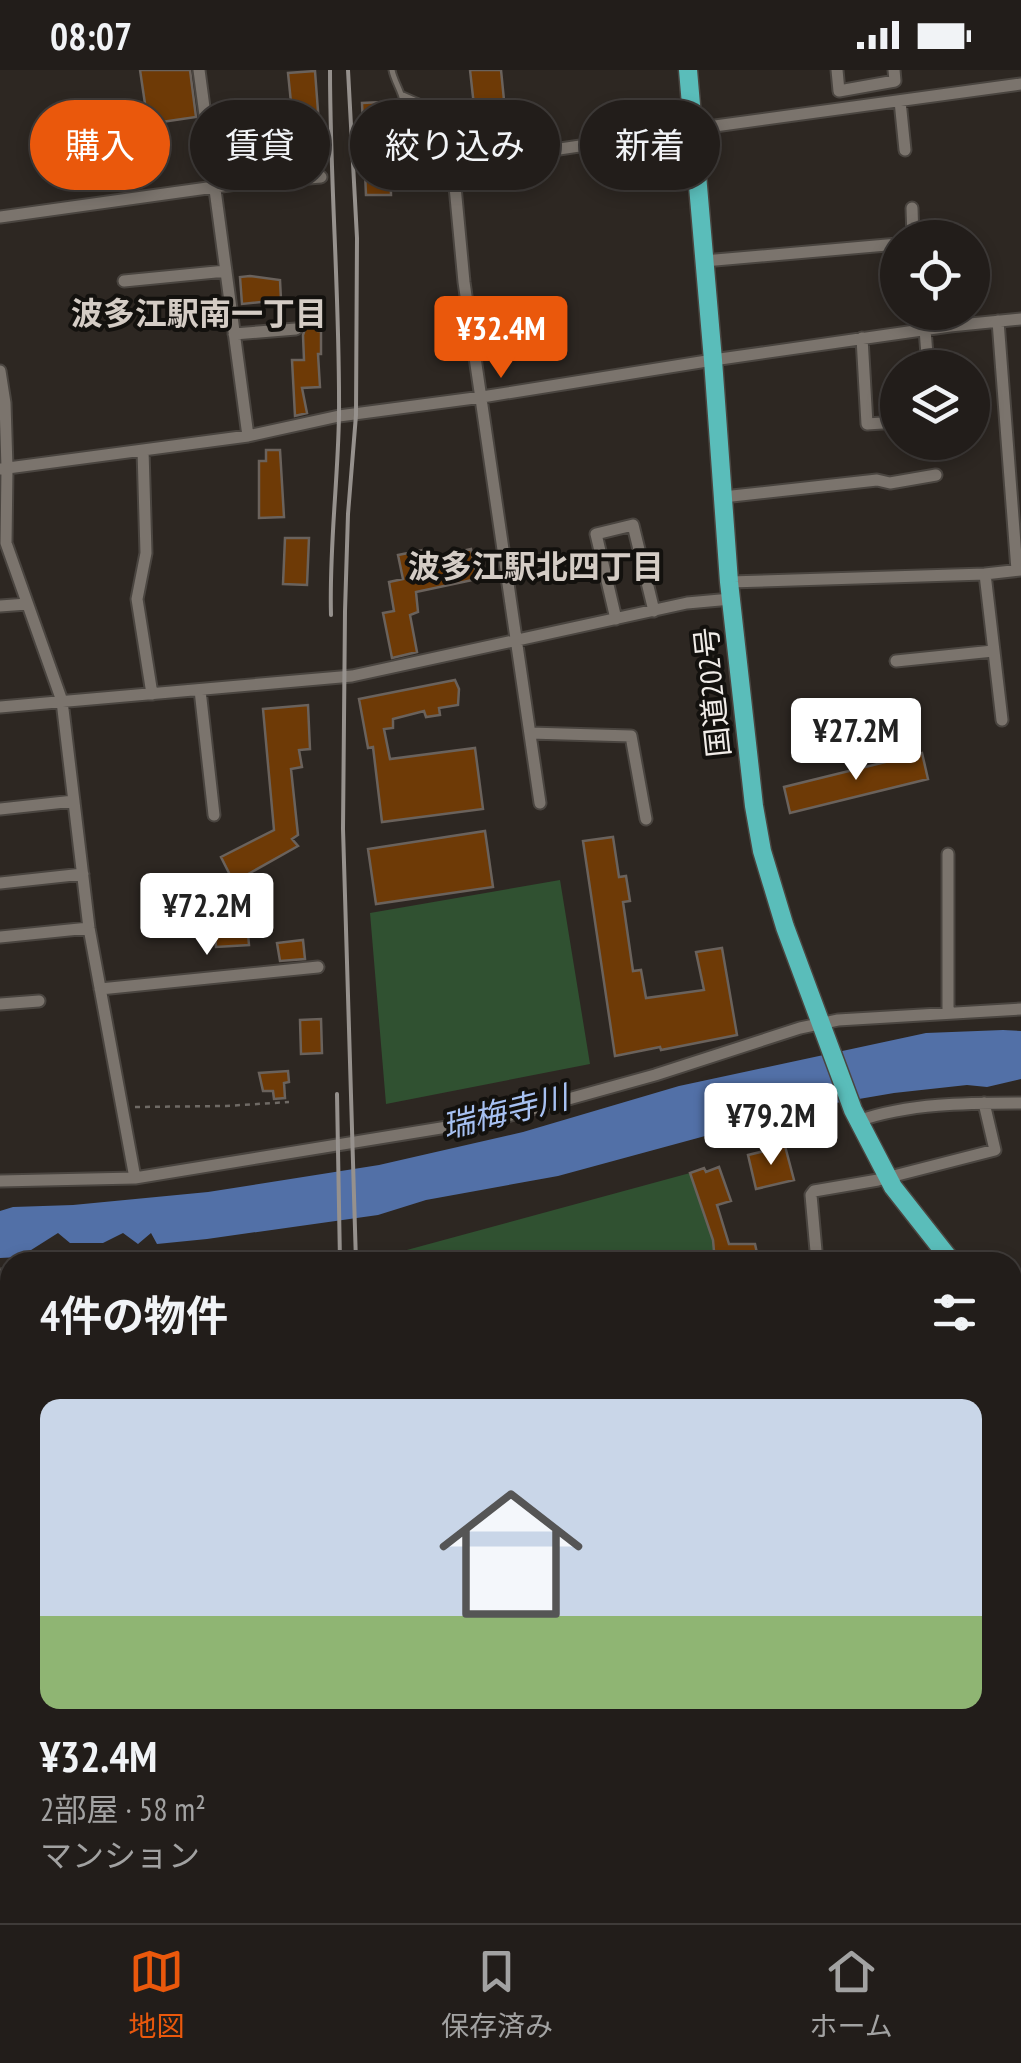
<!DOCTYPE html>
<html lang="ja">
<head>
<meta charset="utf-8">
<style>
  body { margin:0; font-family:"PT Sans Narrow","Noto Sans JP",sans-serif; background:#2a2623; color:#f1f3f6; height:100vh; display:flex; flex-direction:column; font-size:38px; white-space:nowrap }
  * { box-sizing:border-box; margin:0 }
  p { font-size:32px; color:#a2a2a2 }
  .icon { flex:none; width:55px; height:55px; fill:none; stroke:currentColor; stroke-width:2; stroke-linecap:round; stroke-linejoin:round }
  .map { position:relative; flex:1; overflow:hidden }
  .details { position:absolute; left:0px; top:1182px; width:1022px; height:672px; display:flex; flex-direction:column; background:#221d1a; border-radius:30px 30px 0 0; box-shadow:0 5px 15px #0003,0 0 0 2px #3f3b39 }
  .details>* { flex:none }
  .top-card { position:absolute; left:30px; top:30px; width:962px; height:90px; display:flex; gap:20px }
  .controls { position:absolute; left:880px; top:150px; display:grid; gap:20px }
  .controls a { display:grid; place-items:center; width:110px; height:110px; border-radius:50%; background:#221d1a; box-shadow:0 5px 15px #0003,0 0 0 2px #3f3b39; font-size:50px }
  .price { position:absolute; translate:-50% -85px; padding:0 22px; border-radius:10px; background:#fff; color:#222; font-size:32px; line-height:65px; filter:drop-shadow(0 2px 5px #0008) }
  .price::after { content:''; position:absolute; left:50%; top:60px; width:30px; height:22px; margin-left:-15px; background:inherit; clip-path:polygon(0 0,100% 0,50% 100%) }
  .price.on { background:#ea580c; color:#fff }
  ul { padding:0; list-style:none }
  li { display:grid; align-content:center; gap:20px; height:530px; padding:0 40px }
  li span { display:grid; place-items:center; height:310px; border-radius:20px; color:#555 }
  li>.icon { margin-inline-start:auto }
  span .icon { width:180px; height:180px; fill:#fffc; stroke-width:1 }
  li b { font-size:42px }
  h2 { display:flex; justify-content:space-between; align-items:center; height:120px; padding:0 40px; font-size:42px }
  .pill { padding:0 35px; border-radius:45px; background:#221d1a; box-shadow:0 5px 15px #0003,0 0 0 2px #3f3b39; font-size:35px; line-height:90px }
  .pill.on { background:#ea580c; color:#fff }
  .status { display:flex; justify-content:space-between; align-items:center; height:70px; padding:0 50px; background:#221d1a; direction:ltr }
  .status svg { height:28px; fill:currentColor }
  .tabs { display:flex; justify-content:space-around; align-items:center; height:140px; border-top:2px solid #3f3b39; background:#221d1a; font-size:28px; color:#a2a2a2 }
  .tabs a { display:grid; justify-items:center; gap:5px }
  .tabs .on { color:#ea580c }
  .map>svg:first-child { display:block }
  .green { fill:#305131 }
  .water { fill:#5270a7 }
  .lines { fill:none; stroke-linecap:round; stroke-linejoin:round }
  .stream { stroke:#5270a7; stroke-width:4 }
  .building { fill:#6e3a06; stroke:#6a625c; stroke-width:2.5 }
  .service-casing { stroke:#4a4540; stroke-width:9 }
  .minor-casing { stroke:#4a4540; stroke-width:15 }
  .trunk-casing { stroke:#4a4540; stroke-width:21 }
  .path { stroke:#6f6a65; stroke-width:2.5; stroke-dasharray:5 5; stroke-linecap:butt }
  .service { stroke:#7b746d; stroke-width:5 }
  .minor { stroke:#7b746d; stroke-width:11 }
  .trunk { stroke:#5abdba; stroke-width:18 }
  .rail { stroke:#96918d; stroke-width:4 }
  .labels { text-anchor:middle; stroke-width:8; stroke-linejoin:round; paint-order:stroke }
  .street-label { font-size:30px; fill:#f0ece8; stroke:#13110e }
  .neighbourhood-label { font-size:32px; font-weight:bold; fill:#d4ccc5; stroke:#13110e }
  .water-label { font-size:32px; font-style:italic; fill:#a7c1f2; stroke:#13110e }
</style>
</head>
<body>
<div class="status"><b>08:07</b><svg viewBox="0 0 49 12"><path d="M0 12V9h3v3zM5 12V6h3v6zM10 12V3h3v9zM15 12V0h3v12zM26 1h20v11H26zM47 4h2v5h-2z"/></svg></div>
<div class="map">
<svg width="1021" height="1853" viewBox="0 0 1021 1853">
  <rect width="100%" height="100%" fill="#2d2722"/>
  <!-- green -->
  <path class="green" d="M560,810L590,994L386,1034L370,843Z
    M690,1103L713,1170L715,1192H381V1187Z"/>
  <!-- water -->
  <path class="water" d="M1003,960L1021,961V1009L987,1017L967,1015L894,1023L812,1037L558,1106L426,1130L378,1145L207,1169L157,1174L151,1163L138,1174L123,1163L103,1173H70L58,1163L20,1187L0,1188V1141L13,1137L73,1135L208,1122L379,1095L523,1062L679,1016L926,963Z"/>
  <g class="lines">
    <!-- stream -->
    <path class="stream" d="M296,102H321
      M0,1607L10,1606"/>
  </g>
  <!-- building -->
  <path class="building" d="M140,0H190L196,47L148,54Z
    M470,0H501L506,50L498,52V55L481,56V54H476Z
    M315,1L320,68L290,70L289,53L293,52L288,3Z
    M382,32L381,41L389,40L391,125H366L362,33Z
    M250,206L280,210L281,230L242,234L240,207Z
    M316,231L318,261H321V284H318L320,317L302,318L307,343L295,346L292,290H304L303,265L305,259L300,251L299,232Z
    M266,380H280L284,447L259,448V391H266Z
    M285,468H309L307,515L283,514Z
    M471,479L477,509L416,522L418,542L410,545L417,582L392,588L383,543L394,541L389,512L403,509L398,485L423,480L425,489Z
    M455,610L459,619L458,635L439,638L440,645L426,647L424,641L393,649V658L384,659L390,689L475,678L483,739L382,752L373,677L368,678L359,629Z
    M308,635L310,679L299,680L302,697L291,699L298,765L292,769L298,776L243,807L249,875L216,877L212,817H236L221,787L274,760L263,639Z
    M922,683L928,709L790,743L784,717Z
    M485,761L493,817L376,834L368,779Z
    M613,767L619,807L626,806L630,831L623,832L633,901L641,900L646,928L704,920L696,882L722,878L737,965L661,980L660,977L615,986L583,771Z
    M303,870L305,889L280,891L277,873Z
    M321,949L322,983L301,984L300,950Z
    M288,1001L289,1012L284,1013L285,1028L274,1029L273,1021H263L259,1003Z
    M785,1076L794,1110L756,1119L748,1085Z
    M719,1097L731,1131L717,1135L729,1174H755L759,1192H715L713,1170L690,1103L704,1098L706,1102Z"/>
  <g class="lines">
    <!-- service casing -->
    <g class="service-casing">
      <path id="service" d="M392,0C394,11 401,20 403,31C409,60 401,78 427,97L453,95V79L444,43L403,25"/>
    </g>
    <!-- minor casing -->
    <g class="minor-casing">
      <path id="minor" d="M199,0L248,366
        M837,0L839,21L895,11L894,0
        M900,31L905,80
        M912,138L913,168
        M0,147L236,114L321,107
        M704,191L898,174
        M124,211L226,201
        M998,251L1017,500
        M925,259L928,298
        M234,264L296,259
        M862,268L867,354L898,352
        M0,301L5,333L7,398L6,473L62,631L89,858L135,1108
        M143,380L146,483L137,529L152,624
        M0,399L248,366L339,346L482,327L713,290L950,256L1021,249
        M723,427L877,410L890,413L936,405
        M985,504L1002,650
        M729,512L985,504L1021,500
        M0,536L27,534
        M616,549L596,464L633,455L654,541
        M896,591L993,581
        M200,620L214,745
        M0,637L352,606L687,533L731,529
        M530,663L631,666L646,749
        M540,733L464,212L453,95L693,59L1021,14
        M0,739L74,731
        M0,813L83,804
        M0,867L89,858
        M100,919L318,897
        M0,934L39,931
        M948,942V784
        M858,1051C909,1033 967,1033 1021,1033
        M0,1111L135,1108L496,1049L655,1005L800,958L838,950L1021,939
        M817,1192L811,1125L814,1121L878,1110L995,1080L984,1033
        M0,1205L10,1204
        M0,1334H10
        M1012,1473L1021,1472
        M1012,1544L1021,1542
        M0,1601L10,1600
        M1012,1629L1021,1627
        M1012,1702L1021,1701
        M166,1845L167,1853
        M558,1845L559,1853
        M634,1845L636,1853
        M881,1845L882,1853
        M0,1846L10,1845
        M481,1846L491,1845"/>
    </g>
    <!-- trunk casing -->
    <g class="trunk-casing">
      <path id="trunk" d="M688,0L713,290L729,512L754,736L762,781L785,857L853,1040L893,1117L952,1192
        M1012,1269L1021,1280"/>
    </g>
    <!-- path -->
    <path class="path" d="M135,1037L226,1036L289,1032
      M222,1845L223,1853"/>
    <!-- service -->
    <use href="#service" class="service"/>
    <!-- minor -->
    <use href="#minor" class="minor"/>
    <!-- trunk -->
    <use href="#trunk" class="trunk"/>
    <!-- rail -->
    <path class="rail" d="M330,0C330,115 340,230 339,345C338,412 329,478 331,545
      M348,0L357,168L356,345L348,444L345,541L343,759L356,1192
      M337,1024L340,1192
      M466,1845L467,1853"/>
  </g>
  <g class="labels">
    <!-- street labels -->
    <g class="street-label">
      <text transform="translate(713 622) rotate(-96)" y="10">国道202号</text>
    </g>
    <!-- neighbourhood labels -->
    <g class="neighbourhood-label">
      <text x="199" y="255">波多江駅南一丁目</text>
      <text x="536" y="508">波多江駅北四丁目</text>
    </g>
    <!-- water labels -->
    <g class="water-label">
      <text transform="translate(505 1042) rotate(-14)" y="11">瑞梅寺川</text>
    </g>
  </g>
</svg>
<div class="controls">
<a><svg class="icon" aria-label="locate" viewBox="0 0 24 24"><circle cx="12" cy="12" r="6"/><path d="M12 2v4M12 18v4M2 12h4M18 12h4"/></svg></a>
<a><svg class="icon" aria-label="layers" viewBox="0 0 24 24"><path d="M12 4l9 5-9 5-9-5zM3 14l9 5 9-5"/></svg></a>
</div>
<b class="price on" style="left:501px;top:311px">¥32.4M</b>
<b class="price" style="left:856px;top:713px">¥27.2M</b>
<b class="price" style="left:207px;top:888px">¥72.2M</b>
<b class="price" style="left:771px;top:1098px">¥79.2M</b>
<div class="top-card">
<a class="pill on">購入</a>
<a class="pill">賃貸</a>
<a class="pill">絞り込み</a>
<a class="pill">新着</a>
</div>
<section class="details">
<h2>4件の物件<svg class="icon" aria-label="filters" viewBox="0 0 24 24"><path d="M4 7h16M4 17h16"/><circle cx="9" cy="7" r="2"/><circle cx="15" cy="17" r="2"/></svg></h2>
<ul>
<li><span style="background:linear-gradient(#c9d6e8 70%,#8fb573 0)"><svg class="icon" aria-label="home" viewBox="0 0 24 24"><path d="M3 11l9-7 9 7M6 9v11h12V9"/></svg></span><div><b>¥32.4M</b><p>2部屋 · 58 m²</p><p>マンション</p></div></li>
</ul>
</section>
</div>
<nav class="tabs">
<a class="on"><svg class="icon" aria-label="map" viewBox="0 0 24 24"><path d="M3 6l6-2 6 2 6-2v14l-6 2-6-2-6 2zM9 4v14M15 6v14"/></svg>地図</a>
<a><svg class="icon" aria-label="saved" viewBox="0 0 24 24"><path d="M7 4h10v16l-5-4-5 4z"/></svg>保存済み</a>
<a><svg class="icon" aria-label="home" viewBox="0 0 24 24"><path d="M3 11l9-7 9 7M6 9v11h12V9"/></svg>ホーム</a>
</nav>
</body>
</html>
